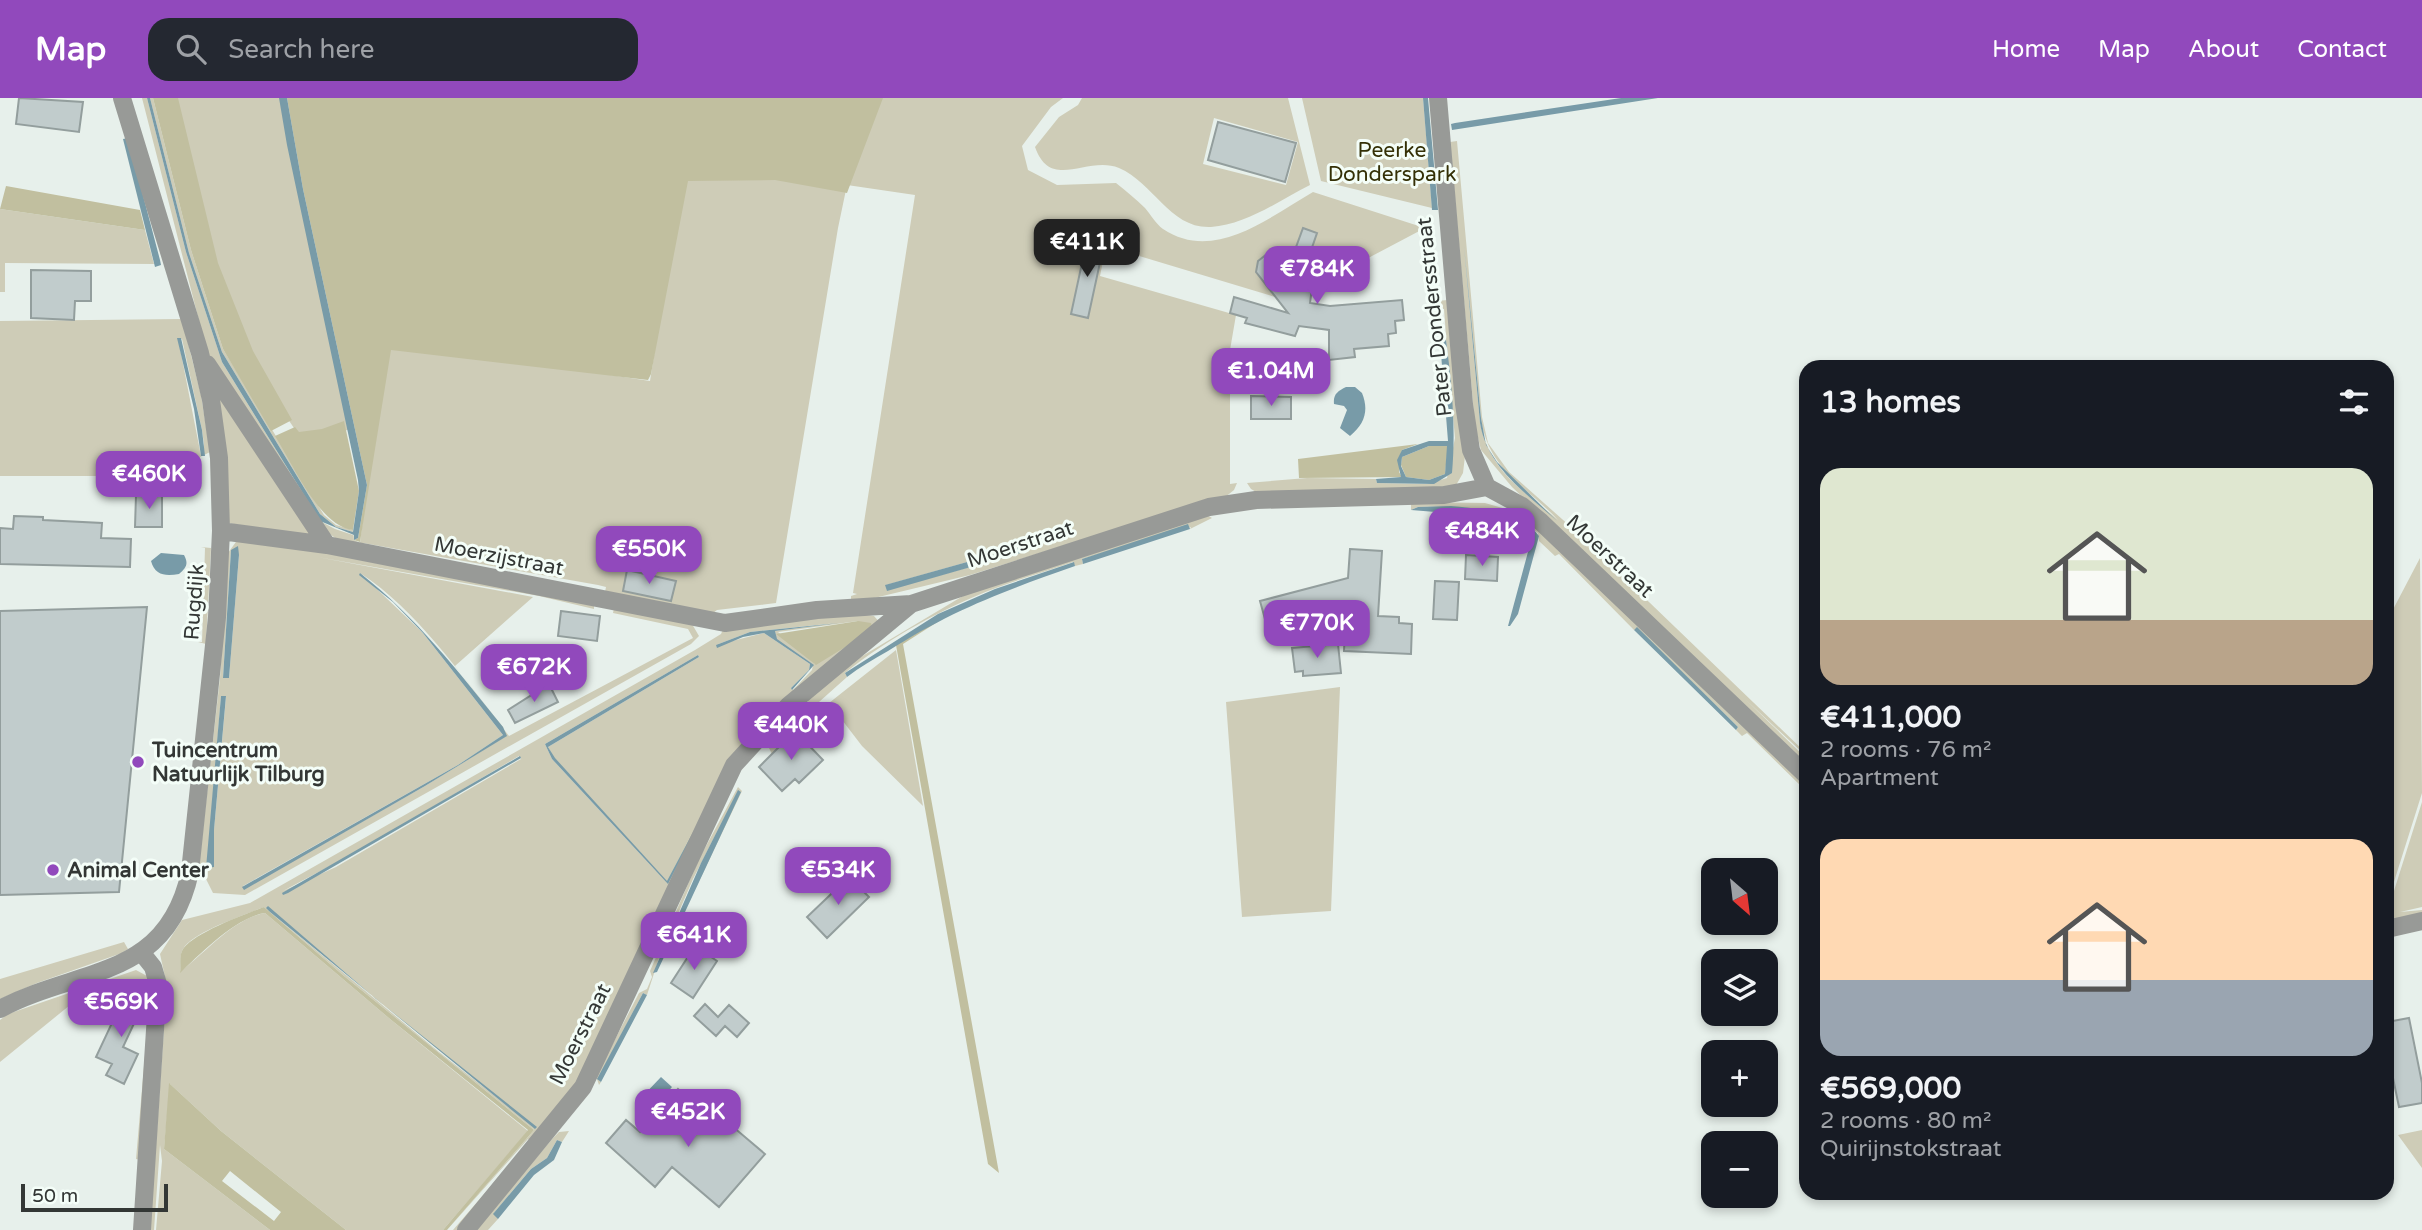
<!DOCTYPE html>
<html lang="en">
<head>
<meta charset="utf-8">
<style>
  body { margin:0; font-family:"Varela Round",sans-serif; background:#242831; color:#f1f3f6; height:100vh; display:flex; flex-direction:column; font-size:26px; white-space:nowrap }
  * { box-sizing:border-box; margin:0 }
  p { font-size:23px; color:#9ea1a6 }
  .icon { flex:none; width:38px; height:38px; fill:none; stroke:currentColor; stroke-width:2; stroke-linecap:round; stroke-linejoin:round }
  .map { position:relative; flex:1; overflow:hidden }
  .drawer { position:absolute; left:1799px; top:262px; width:595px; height:840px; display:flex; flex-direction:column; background:#171b24; border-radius:21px; box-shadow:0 4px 10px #0003 }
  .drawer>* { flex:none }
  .needle { width:46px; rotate:152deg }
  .buttons { position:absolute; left:1701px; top:760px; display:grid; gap:14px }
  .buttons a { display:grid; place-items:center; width:77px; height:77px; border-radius:14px; background:#171b24; box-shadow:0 4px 10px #0003; font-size:35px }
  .scale { position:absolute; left:21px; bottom:18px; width:147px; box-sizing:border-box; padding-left:7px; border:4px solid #333735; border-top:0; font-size:19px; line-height:24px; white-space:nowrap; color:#333735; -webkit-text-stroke:5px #f4fef8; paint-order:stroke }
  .price { position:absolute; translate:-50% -60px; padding:0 16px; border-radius:14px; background:#9149bc; color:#fff; font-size:23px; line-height:46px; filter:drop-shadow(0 2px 4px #0008) }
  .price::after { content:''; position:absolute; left:50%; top:42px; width:21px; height:16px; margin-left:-10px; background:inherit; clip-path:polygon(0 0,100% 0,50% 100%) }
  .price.active { background:#222; color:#fff }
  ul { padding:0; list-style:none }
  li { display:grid; align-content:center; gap:14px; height:371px; padding:0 21px }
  li span { display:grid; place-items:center; height:217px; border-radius:21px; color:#555 }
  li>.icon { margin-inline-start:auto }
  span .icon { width:126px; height:126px; fill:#fffc; stroke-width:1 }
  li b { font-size:30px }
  h2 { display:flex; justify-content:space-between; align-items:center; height:84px; padding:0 21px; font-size:30px }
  header { display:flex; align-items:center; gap:42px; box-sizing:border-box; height:98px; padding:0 35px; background:#9149bc; color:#fff }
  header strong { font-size:33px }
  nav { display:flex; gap:38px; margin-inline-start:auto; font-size:24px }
  .search { width:490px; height:63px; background:#242831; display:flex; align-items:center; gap:18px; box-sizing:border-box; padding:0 24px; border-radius:21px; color:#9ea1a6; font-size:26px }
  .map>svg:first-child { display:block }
  .green { fill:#ceccb7; fill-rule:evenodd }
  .forest { fill:#c1bf9f; fill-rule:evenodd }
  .water { fill:#789ba8; fill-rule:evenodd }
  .building { fill:#c1cccc; stroke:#939e9d; stroke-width:2 }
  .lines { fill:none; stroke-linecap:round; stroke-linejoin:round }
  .minor { stroke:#989a97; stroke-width:18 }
  .poi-dot { fill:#9149bc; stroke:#f4fef8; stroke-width:2.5 }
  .labels { text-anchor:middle; stroke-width:6; stroke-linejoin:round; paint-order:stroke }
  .park-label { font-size:21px; fill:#343006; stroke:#f4fef8 }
  .street-label { font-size:21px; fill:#333735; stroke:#f4fef8 }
  .poi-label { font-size:21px; font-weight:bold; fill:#333735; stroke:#f4fef8; text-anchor:start }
</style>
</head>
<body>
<header>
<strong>Map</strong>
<div class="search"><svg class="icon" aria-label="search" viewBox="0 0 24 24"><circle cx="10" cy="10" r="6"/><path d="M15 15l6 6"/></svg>Search here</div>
<nav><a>Home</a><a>Map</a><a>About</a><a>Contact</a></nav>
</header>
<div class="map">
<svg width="2422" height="1132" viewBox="0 0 2422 1132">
  <rect width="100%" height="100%" fill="#e7f0eb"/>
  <!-- green -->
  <path class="green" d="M142,0H147L186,154L222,264L320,423L335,431L353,437V434L336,429L320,416L222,254L189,155L150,0H153L191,152L223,251L324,417L336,427L353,432L354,442L360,445L385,243L650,283L684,67L847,87L880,0H1063L1051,9L1022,48L1028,72L1057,87L1116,85C1126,93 1136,101 1145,110C1151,117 1156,126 1163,131C1214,165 1268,120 1313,94L1425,130L1319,186L1292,204L1106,148L1100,178L1236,217L1230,252V386L1237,385L1234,392L1224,400L1183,410L970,477L866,502L736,517L698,516L622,499L359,452C337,445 322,431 308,412L207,254ZM847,87L915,97L853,495L857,496L851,498V503C818,508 743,522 713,515L717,512L776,505L838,130ZM363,445L598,487L606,489L605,494L363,452L360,450ZM1028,447L1030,449L1027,453L887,492L886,487Z
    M168,0H280L349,332L298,336L240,250Z
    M1082,0H1288L1310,87C1280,102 1246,127 1211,129C1170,131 1154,85 1119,70C1087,57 1051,94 1035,49L1059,19L1078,7ZM1214,20L1298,44L1286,87L1203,66Z
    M1302,0H1423L1432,110L1321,83Z
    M1457,43L1482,319L1488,345L1509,374L1571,429L1806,655V658L1745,601L1806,660V669L1512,389L1481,352L1475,328L1450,44ZM1464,148L1481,320C1488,372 1526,388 1558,422C1523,392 1490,374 1480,325Z
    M0,111L145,132L154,166L5,165V194H0Z
    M1448,202L1465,358L1463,375L1455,389L1258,395L1251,391L1247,385L1307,380L1376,381L1377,385L1427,386L1447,380L1455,340L1446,242L1440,243L1441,239L1446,238L1444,211H1438L1436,203Z
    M182,221L201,297L210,354L200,359L201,365L115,369L96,378H0V223ZM178,240L182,241L202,332L204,346L201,358Z
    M218,290L313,439L228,425Z
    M1414,404L1485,405L1520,415L1806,685V693L1747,635L1742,638L1736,632L1738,629L1637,530L1634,532L1559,456L1555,458L1539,443L1538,435C1504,408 1459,408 1418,409L1411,412V406Z
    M1207,417L1212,420L1190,431L1191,429L1082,461L1083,466L1075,468L1073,464C1048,473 1022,480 996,490C943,510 889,540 845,575L847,579L819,604L822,607L813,616L807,601L859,560L968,495Z
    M238,441L336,456L360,462L594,506V511L539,498L317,459L533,499L455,568L509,638L693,540L688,531L613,515L614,510L692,526L699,538L691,546L245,797L213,795L199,767L220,580L228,455ZM231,452L239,457L229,580L223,579ZM360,475C417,512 460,576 503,629L506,638L425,688L244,791L243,788L458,667L503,637L423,535ZM221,598L226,599L214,732V768L207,770Z
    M201,449L211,450L206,546L198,544H202L205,450Z
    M2420,460L2422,695L2387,806V523Z
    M858,516L874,518L881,526L757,638L587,972L459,1132H453L530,1043L528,1041L447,1132L534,1032L344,878L264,809C245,817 192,834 183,851C179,858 181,866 180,874C204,856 234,820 265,815L390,921L528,1033L443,1132H346L221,1033L170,986L164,1051L270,1132H156L162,1063L160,1047L154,1132H150L167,888L160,856L182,822L250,805L695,552L721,536L724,529ZM858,523L815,566L778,534ZM837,525L775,533L776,541L813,567L812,572L793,592L791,590L809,572L810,566L764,535L716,547L750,534ZM698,557L699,559L548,649L554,660L668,786L552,661L545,646ZM519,658L521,661L336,769L283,793L356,754ZM268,809L376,901L536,1030L439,954L270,814Z
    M896,552L923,708L862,648L829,605Z
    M1340,589L1331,813L1242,819L1226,604Z
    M786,623L801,628L772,656L767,646Z
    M738,689L742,693L693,796L740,694L738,693L693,781L659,860L647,897L643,895L598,981L601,984L599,987L596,978L639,895L647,891L652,879L650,873L699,761Z
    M2422,704V809L2400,814L2422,812V818L2387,825V815Z
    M124,844L128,851L122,855L37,885L0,901V881Z
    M136,872L147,878L152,888L141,1062L136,1061L150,898L142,889L130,885L127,893L113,888L75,903L0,964V922L8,916Z
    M2422,1032V1070L2398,1037Z
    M569,1033L562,1044L557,1042L547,1060L531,1071L494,1115L498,1121L488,1132H474L554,1039L559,1034Z"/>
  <!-- forest -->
  <path class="forest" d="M153,0H178L218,165L253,253L292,322L271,333L223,251L191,152Z
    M287,0H883L847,95L775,82L688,83L651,276L648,282L391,252L360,444L354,442L358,440L367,387L303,91Z
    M6,88L140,112L145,132L0,111Z
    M344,323L359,393L353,432C319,428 293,366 275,338L295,329L299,334L322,331Z
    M1418,346L1402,352L1399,374L1402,379L1299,380L1298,361Z
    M1429,348H1448L1445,376L1429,382L1406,379L1401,367L1402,359Z
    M953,514L903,546L999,1075L988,1066L896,547Z
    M858,523L871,525L873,532L816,567L776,536Z
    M264,809L344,878L534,1032L447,1132H443L528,1032L390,921L265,815C236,819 200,856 180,875C181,868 179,859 182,853C190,836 246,816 264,809Z
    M169,985L221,1033L346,1132H270L164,1051ZM230,1073L281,1114L274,1123L222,1083Z"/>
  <!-- water -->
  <path class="water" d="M147,0H150L189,155L222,254L320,416L336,429L353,434L359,393L358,382L287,47L279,0H287L303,91L367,387L358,440L354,442V437L320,423L222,264L186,154Z
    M1423,0H1428L1438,112H1432Z
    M1621,0H1658L1452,32L1451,26L1455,25Z
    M128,40L160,162L161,167L155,169L123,41Z
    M1464,148L1481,320L1486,347L1497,364L1557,423C1526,395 1487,369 1480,325Z
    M177,240H181L202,332L205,358H201L194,311Z
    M1446,242C1452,287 1456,330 1452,375L1434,386L1377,385L1376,381L1401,379L1397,362L1402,352L1429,343H1448L1440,243ZM1429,348H1447L1445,376L1429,382L1406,379L1401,368L1402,359Z
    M1346,289H1355L1362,295C1369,312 1365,326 1350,338L1340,330L1347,312L1344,308L1334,306C1333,296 1338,293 1346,289Z
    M1451,408C1481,411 1519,412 1539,438L1518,516L1510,528H1508L1532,439L1521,430L1497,419L1411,412L1418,409Z
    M1188,426L1190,431L1083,466L1082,461Z
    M1028,447L1027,453L887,493L885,487Z
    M238,448L239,457L229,580H223L231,452Z
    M161,455L184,457C189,466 186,470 179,476C166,478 155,478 151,463Z
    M1074,464L1075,468C1004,493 952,512 888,553C874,561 860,569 847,579L845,575L938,516L995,491Z
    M360,475C416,519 459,574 503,629L507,638L425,688L244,792L242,789L458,667L503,637L423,535L393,504L359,477Z
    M839,525L775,533L777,541L814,567L792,592L791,590L809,572L810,566L764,535L743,539L717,550L716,547L750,534Z
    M1637,529L1738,629L1736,632L1634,532Z
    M698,557L699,559L548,649L555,660L667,783L722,680L668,786L552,661L545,646Z
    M221,598H226L214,732V769L206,770Z
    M520,658L521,660L288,795L283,797L282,795Z
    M738,692L741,694L657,874L653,875L701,765Z
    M268,808L376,901L537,1029L535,1031L270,814L266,810Z
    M643,895L647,897L601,984L597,981Z
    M661,979L672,989L652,1012L640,1001Z
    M557,1042L562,1044L554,1062L534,1077L498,1121L493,1116L531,1071L547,1060Z"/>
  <!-- building -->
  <path class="building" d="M19,0L83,4L79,34L16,26Z
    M1218,24L1296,45L1285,84L1208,62Z
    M1303,130L1317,135L1306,167L1315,168L1310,205L1330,208L1402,202L1404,222L1395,223L1396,235L1388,236L1389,248L1354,251L1355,259L1329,262V232L1299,228L1295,238L1245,225L1247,220L1230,215L1234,199L1288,215L1256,174L1258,163L1267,156L1292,160Z
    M1087,142L1104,146L1088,220L1071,216Z
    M31,172L91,173V203H75L74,222L31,220Z
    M1251,298L1291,299V321H1251Z
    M136,397H162V429H135Z
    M14,418L43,419V422L102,425L101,440L131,441L130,469L0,466V430L13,431Z
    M1350,451L1382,453L1378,518L1399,519V525L1412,526L1411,556L1344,553L1346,511L1268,532L1260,503L1348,480Z
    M1466,457L1498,459L1497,483L1465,481Z
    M627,472L676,483L671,503L623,493Z
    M1435,483L1459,484L1457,522L1433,521Z
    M147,509L119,794L0,797V513Z
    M561,513L600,518L597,543L558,538Z
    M1338,546L1341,575L1303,578V573L1295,574L1292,550Z
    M549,586L558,604L515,625L508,612Z
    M795,633L823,662L799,685L795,681L782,693L759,669Z
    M849,779L869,799L827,840L807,819Z
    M695,848L717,863L693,900L671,885Z
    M127,893L145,902L123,949L138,956L124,986L106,977L112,966L96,959Z
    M705,906L718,919L729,907L749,925L737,939L725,928L716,938L694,918Z
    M2409,920L2422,985V1005L2399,1009L2387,951V924Z
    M678,991L727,1033L732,1028L765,1056L719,1109L672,1069L655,1089L606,1045L626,1022L640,1034Z"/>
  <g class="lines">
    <!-- minor -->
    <path class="minor" d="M1438,0L1464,306L1471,352L1487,389
      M207,266L327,447
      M221,433L327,447L725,525L817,512L911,506
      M2387,831L2422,823
      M141,854L153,869L158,886L142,1132
      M0,911C79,869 167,882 190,774L217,519L221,433L219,360L211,302L200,255L122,0
      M466,1132L583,989L734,667L788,608L911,506L1209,409L1256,402L1444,397L1487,389L1522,408L1541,424L1806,677"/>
  </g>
  <!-- markers -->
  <g class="poi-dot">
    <circle cx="138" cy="664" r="7"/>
    <circle cx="53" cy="772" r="7"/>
  </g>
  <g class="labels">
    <!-- park labels -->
    <g class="park-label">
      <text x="1392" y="59">Peerke<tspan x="1392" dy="24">Donderspark</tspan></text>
    </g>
    <!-- street labels -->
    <g class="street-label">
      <text transform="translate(1434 219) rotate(-96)" y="7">Pater Dondersstraat</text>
      <text transform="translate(1020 446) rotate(-18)" y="7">Moerstraat</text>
      <text transform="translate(499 458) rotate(11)" y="7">Moerzijstraat</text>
      <text transform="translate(1610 458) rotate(43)" y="7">Moerstraat</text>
      <text transform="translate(194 504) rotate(-86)" y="7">Rugdijk</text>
      <text transform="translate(580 936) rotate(-63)" y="7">Moerstraat</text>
    </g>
    <!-- poi labels -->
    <g class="poi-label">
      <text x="152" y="659">Tuincentrum<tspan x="152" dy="24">Natuurlijk Tilburg</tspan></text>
      <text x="67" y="779">Animal Center</text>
    </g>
  </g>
</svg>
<div class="buttons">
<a><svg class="needle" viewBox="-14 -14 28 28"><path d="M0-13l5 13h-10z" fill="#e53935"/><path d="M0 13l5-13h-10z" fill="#9ea1a6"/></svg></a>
<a><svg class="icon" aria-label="layers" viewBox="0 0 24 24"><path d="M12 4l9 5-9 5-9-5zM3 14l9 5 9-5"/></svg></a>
<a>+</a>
<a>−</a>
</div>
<div class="scale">50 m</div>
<b class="price active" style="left:1087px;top:181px">€411K</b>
<b class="price" style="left:1317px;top:208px">€784K</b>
<b class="price" style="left:1271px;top:310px">€1.04M</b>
<b class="price" style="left:149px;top:413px">€460K</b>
<b class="price" style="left:1482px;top:470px">€484K</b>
<b class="price" style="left:649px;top:488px">€550K</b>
<b class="price" style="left:1317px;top:562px">€770K</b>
<b class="price" style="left:534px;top:606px">€672K</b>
<b class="price" style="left:791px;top:664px">€440K</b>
<b class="price" style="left:838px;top:809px">€534K</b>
<b class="price" style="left:694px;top:874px">€641K</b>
<b class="price" style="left:121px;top:941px">€569K</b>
<b class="price" style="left:688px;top:1051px">€452K</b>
<section class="drawer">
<h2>13 homes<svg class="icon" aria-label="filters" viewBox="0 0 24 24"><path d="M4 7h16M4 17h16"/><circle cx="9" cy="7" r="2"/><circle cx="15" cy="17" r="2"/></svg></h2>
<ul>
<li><span style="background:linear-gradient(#dfe7d0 70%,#b9a48a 0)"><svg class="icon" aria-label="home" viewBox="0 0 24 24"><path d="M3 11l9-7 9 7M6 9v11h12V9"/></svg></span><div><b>€411,000</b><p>2 rooms · 76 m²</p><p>Apartment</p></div></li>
<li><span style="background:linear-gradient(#ffd9b3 65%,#9aa5b1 0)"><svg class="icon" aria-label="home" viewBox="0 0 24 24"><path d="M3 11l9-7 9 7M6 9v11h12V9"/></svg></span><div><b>€569,000</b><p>2 rooms · 80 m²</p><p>Quirijnstokstraat</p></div></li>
</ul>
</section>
</div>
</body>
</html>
